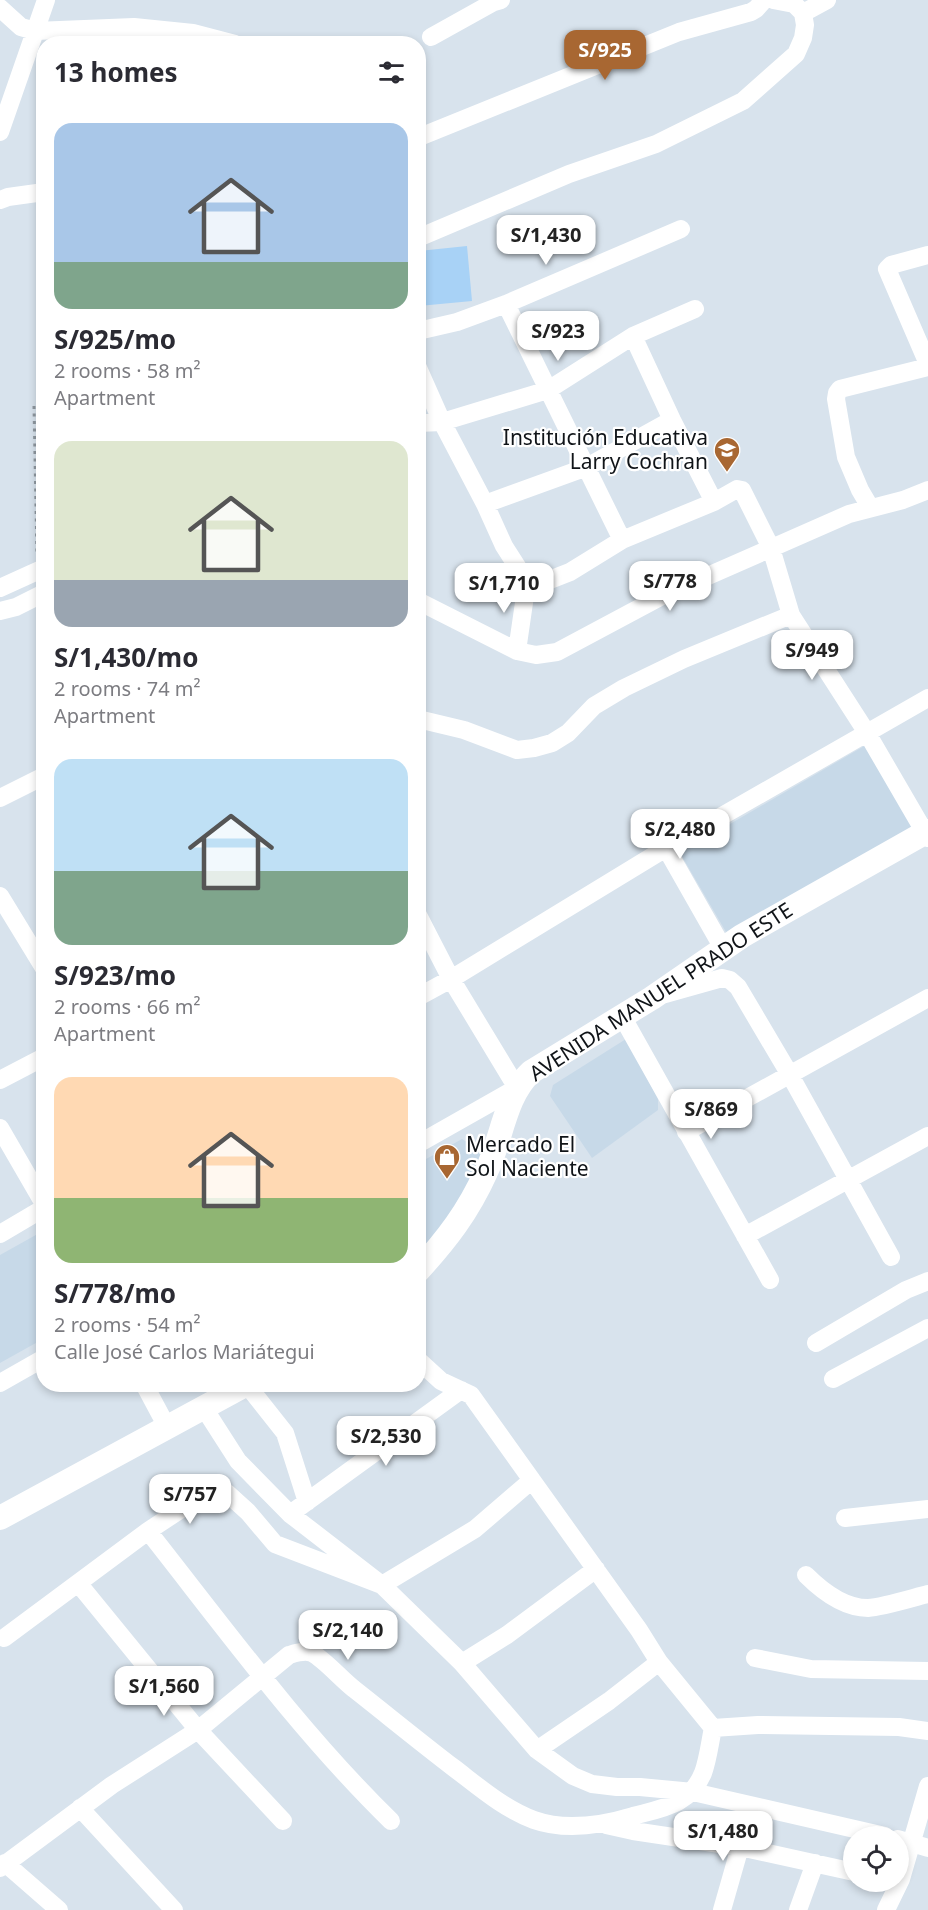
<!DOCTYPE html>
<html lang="en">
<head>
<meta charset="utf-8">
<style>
  body { margin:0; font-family:"Noto Sans",sans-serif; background:#f2f2f3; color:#2b2b33; height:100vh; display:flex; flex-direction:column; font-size:22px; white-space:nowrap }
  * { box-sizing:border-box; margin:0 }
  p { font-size:20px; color:#7c7c81 }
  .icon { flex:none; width:33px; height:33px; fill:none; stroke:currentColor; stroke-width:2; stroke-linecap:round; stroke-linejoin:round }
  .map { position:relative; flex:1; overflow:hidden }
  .sheet { position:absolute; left:36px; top:36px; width:390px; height:1356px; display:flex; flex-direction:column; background:#fff; border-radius:24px; box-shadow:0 3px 9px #0003 }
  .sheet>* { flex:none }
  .fabs { position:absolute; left:843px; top:1826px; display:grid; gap:12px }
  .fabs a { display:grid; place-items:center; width:66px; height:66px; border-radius:50%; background:#fff; box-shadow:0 3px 9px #0003; font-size:30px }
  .price { position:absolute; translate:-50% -51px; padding:0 14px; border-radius:12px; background:#fff; color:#222; font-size:20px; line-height:39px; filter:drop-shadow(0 2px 3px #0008) }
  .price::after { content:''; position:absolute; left:50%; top:36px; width:18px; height:14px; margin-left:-9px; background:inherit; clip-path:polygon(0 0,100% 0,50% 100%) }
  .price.current { background:#a86732; color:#fff }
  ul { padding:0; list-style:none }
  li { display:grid; align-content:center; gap:12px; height:318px; padding:0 18px }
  li span { display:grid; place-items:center; height:186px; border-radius:18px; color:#555 }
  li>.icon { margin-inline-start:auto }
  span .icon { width:108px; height:108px; fill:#fffc; stroke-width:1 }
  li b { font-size:26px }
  h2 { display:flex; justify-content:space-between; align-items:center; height:72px; padding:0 18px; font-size:26px }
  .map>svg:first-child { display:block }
  .built { fill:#c7d9e8 }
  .green { fill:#a8d2f6 }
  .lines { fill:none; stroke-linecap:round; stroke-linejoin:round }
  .path { stroke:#9099a1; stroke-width:3; stroke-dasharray:3 4.5; stroke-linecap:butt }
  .street { stroke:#fff; stroke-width:18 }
  .secondary { stroke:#fff; stroke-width:24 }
  .labels { text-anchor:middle; stroke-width:4.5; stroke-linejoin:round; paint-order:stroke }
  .poi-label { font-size:21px; fill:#101418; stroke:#fff; text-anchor:end }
  .street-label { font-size:21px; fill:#101418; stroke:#fff }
</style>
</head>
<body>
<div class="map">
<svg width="928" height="1910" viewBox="0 0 928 1910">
  <rect width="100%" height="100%" fill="#d8e3ed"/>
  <!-- built -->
  <path class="built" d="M866,745L914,828L726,932L680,853Z
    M626,1039L658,1099V1110L592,1158L550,1096L553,1085Z
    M462,1139L487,1154L467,1197L419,1254V1163Z
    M43,1231V1339L0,1363V1255Z"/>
  <!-- green -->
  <path class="green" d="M467,246L472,301L419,306V251Z"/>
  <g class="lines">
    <!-- path -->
    <path class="path" d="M34,406L37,555"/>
    <!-- street -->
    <path class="street" d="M0,8L21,27L35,31L134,27L193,33L235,44
      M803,13L827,0
      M431,37L494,2L501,0
      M0,132L46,0
      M422,136L679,32L751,12L756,9L764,0
      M0,200L8,197L44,192
      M418,238L569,174L656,144L743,101L796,54L803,38L805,25L803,13L794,4L773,0
      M928,255L891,265L887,269L928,364
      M506,304L622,540
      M418,331L457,322L506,304L681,229
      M633,336L672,420L714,502
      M418,368L442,422L485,504L504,546L527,582L547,581L570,572L622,540L714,502L737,489L742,490L771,548L791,615L867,733L928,838
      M418,423L442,422L548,390L633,336L695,309
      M485,504L587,467L672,420
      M870,507L860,490L846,457L836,399L837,393L840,389L928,367
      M0,588L44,568
      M418,601L517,651L536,655L557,652L660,597L849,514L903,500L928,490
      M0,611L16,607L44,593
      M517,651L527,582
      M418,719L464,730L517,750L534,748L552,743L568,733L594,706L624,688L684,659L791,615
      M0,798L44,776
      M666,848L724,950
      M0,896L44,968
      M418,915L451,979L517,1088L418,1144
      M665,994L722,978L730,980L738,987L790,1075L891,1257
      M418,997L451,979L666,848L928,698
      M622,1016L770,1280
      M0,1080L44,1057
      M0,1128L44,1204
      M686,1132L928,998
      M0,1234L44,1208
      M745,1236L928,1136
      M816,1343L906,1290L928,1281
      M418,1360L441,1381L471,1395L639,1630L659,1662L713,1728L758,1725L899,1727L928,1731
      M833,1379L928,1328
      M0,1383L44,1358
      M144,1384L167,1427
      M247,1385L285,1433L307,1502
      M204,1408L238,1461L290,1514L382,1585L462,1663L537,1750L573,1776L592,1784L617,1787H640L693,1792L885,1836
      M290,1514L461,1390
      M845,1518L928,1509
      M148,1531C226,1630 301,1733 391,1821
      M806,1575C822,1591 844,1608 868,1608C883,1607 912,1598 928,1594
      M78,1583L198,1730L283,1821
      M4,1638L148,1531L198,1498L227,1493L248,1512L275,1544L382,1585L475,1529L532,1480
      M755,1658L811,1669L928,1671
      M462,1663L507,1635L596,1569
      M537,1750L609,1701L659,1662
      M80,1808L174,1910
      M606,1825L633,1831L740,1847L854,1872
      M898,1839L928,1848
      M5,1863L59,1910
      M0,1868L112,1785L198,1730L289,1655C296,1653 305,1650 312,1653C324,1659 342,1680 354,1689C387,1715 420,1742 454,1768C479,1787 504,1809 534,1820C565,1831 603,1825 633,1816C663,1808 690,1805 703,1773C708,1760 710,1742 713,1728
      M722,1910L740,1847
      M798,1910L815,1863
      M886,1910L901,1879L928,1786"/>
    <!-- secondary -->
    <path class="secondary" d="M418,1271C447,1239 468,1212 486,1172C502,1140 504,1097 531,1072L652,998L742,936L928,831
      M0,1518L247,1384"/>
  </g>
  <!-- icons -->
  <defs>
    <g id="school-pin" transform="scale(1.35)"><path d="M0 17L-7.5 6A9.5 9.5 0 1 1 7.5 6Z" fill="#a86732" stroke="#fff"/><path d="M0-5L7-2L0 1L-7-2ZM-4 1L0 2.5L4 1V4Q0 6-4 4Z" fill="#fff"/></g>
    <g id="shop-pin" transform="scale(1.35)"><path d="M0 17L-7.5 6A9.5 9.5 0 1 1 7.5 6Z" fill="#a86732" stroke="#fff"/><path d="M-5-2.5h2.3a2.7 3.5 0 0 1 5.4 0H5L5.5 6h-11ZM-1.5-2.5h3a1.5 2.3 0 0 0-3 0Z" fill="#fff"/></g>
  </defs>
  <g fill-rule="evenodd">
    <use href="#school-pin" x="727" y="450"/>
    <use href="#shop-pin" x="447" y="1157"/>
  </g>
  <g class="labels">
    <!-- poi labels -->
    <g class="poi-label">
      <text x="708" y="445">Institución Educativa<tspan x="708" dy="24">Larry Cochran</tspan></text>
      <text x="466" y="1152" text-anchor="start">Mercado El<tspan x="466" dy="24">Sol Naciente</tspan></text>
    </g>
    <!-- street labels -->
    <g class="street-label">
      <text transform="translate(661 992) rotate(-33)" y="7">AVENIDA MANUEL PRADO ESTE</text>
    </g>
  </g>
</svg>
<div class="fabs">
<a><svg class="icon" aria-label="locate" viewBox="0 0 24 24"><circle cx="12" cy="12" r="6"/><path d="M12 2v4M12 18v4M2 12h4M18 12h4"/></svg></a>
</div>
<b class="price current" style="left:605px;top:81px">S/925</b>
<b class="price" style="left:546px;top:266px">S/1,430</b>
<b class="price" style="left:558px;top:362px">S/923</b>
<b class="price" style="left:670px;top:612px">S/778</b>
<b class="price" style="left:504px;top:614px">S/1,710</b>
<b class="price" style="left:812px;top:681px">S/949</b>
<b class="price" style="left:680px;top:860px">S/2,480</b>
<b class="price" style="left:711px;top:1140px">S/869</b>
<b class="price" style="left:386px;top:1467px">S/2,530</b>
<b class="price" style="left:190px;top:1525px">S/757</b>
<b class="price" style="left:348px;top:1661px">S/2,140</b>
<b class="price" style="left:164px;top:1717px">S/1,560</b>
<b class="price" style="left:723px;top:1862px">S/1,480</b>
<section class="sheet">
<h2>13 homes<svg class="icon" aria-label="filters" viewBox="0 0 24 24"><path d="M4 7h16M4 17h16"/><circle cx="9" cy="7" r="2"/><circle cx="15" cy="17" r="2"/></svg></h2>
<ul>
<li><span style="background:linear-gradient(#a9c7e8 75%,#7fa58c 0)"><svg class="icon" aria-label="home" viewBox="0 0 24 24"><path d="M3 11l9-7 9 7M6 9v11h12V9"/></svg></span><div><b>S/925/mo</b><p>2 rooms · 58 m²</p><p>Apartment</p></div></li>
<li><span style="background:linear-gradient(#dfe7d0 75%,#9aa5b1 0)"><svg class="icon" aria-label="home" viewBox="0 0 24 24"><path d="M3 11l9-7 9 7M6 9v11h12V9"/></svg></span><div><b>S/1,430/mo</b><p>2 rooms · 74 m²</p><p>Apartment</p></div></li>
<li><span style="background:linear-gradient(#bfe0f5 60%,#7fa58c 0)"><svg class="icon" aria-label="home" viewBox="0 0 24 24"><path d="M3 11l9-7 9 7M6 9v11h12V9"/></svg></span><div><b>S/923/mo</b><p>2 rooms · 66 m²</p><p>Apartment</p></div></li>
<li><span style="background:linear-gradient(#ffd9b3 65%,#8fb573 0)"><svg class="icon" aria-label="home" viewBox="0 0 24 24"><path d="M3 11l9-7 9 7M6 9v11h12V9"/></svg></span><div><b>S/778/mo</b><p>2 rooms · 54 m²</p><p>Calle José Carlos Mariátegui</p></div></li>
</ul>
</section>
</div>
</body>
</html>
